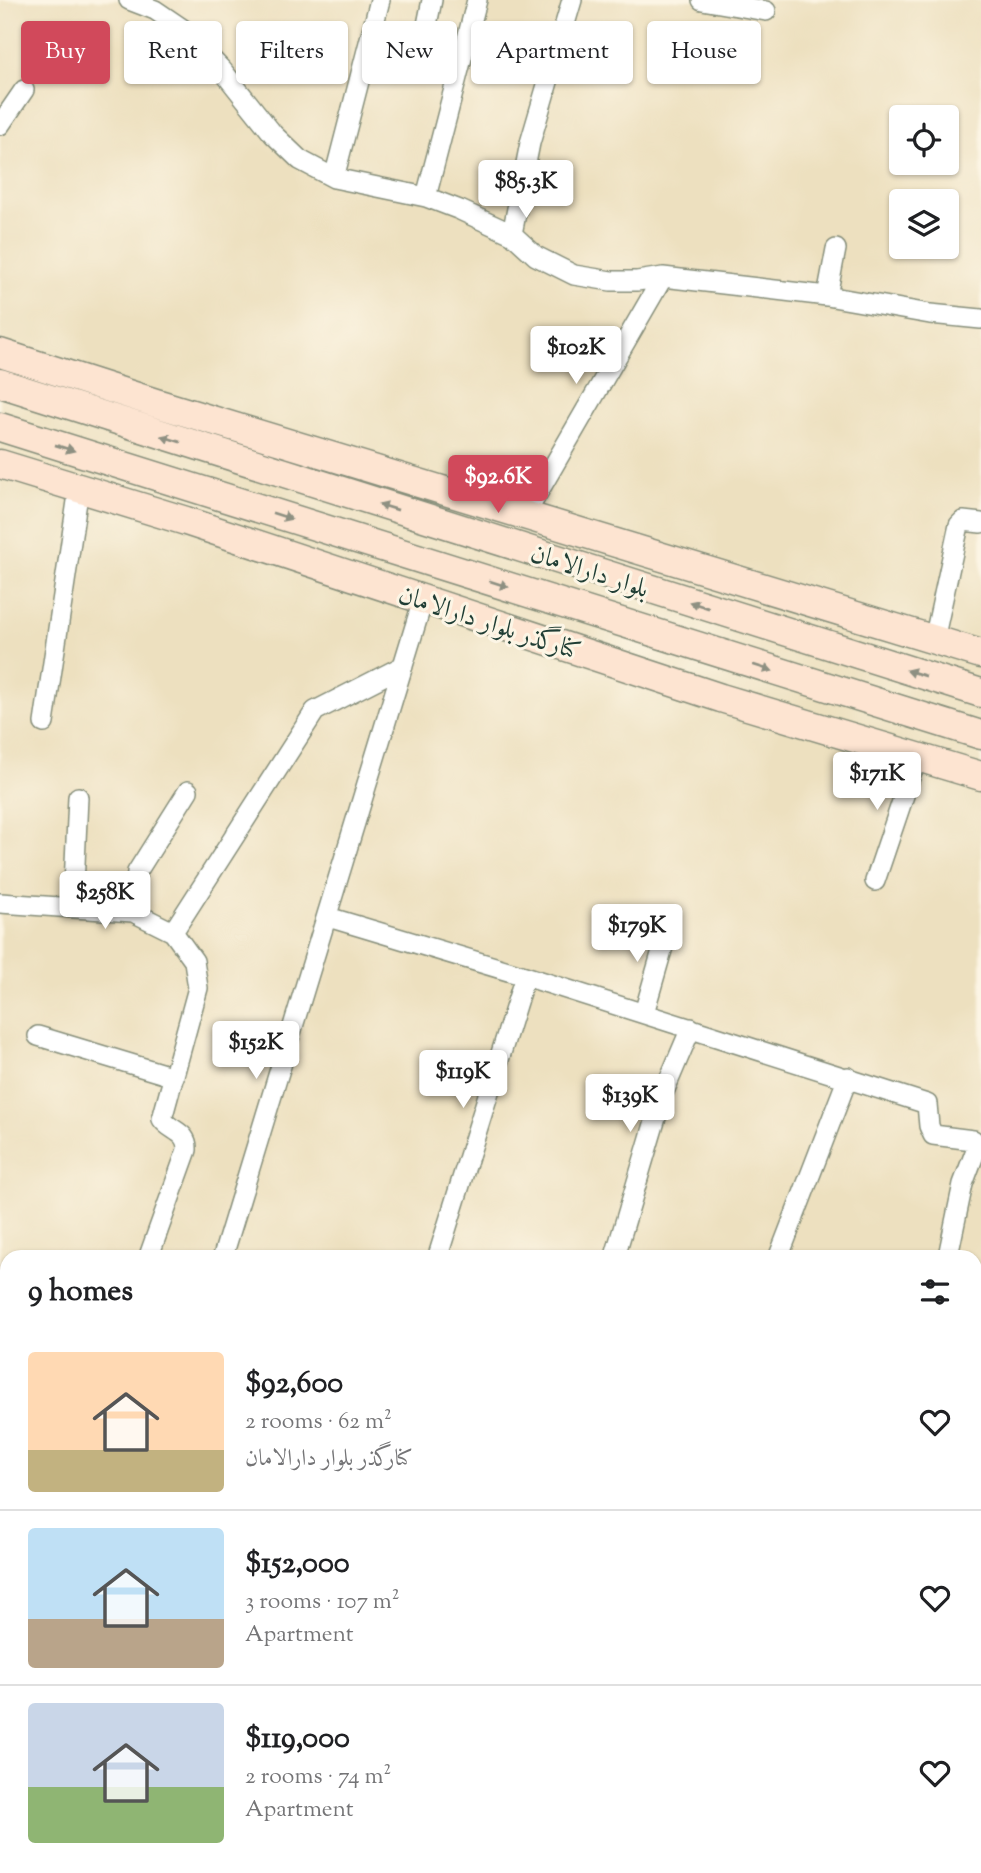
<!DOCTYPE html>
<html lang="en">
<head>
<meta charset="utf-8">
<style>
  body { margin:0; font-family:"Sorts Mill Goudy",Amiri,serif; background:#f6f6f6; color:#202124; height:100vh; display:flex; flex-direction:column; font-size:26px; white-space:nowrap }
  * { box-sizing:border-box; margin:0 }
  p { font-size:23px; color:#757577 }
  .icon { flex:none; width:38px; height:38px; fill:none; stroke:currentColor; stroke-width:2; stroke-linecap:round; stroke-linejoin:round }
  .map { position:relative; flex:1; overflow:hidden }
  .panel { position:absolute; left:0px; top:1250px; width:982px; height:625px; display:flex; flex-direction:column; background:#fff; border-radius:21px 21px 0 0; box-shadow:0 2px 5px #0004 }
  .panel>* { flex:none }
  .banner { position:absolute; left:21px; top:21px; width:940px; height:63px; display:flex; gap:14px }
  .buttons { position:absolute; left:889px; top:105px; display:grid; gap:14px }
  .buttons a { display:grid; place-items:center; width:70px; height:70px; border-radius:7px; background:#fff; box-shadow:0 2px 5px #0004; font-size:35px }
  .price { position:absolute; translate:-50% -60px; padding:0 16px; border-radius:7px; background:#fff; color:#222; font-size:23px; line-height:46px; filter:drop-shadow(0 2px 4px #0008) }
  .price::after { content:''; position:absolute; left:50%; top:42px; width:21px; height:16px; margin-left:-10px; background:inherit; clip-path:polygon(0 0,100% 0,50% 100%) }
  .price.selected { background:#d1495b; color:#fff }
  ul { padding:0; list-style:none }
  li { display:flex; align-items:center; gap:21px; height:175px; padding:0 28px }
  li+li { border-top:2px solid #e0e0e0 }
  li span { display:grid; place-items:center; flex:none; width:196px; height:140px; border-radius:7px; color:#555 }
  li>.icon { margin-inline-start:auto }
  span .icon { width:84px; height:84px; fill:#fffc; stroke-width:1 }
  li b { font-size:30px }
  h2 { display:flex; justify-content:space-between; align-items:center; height:84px; padding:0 28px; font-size:30px }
  .pill { padding:0 24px; border-radius:7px; background:#fff; box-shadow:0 2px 5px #0004; font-size:24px; line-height:63px }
  .pill.selected { background:#d1495b; color:#fff }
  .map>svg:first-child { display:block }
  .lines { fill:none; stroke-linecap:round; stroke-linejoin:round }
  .street-casing { stroke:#868e7a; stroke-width:22 }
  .secondary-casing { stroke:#868e7a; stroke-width:31 }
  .street { stroke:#fff; stroke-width:19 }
  .secondary { stroke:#fde4d1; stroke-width:28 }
  .oneway { fill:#8e9082 }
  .labels { text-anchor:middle; stroke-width:6; stroke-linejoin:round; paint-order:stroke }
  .street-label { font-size:26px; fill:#1f3d34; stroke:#fcf5e5 }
</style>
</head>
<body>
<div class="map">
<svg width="981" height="1873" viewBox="0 0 981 1873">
  <rect width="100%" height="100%" fill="#fcf5e5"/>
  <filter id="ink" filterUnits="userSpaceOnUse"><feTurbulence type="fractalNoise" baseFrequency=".0143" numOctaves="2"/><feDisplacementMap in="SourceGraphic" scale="14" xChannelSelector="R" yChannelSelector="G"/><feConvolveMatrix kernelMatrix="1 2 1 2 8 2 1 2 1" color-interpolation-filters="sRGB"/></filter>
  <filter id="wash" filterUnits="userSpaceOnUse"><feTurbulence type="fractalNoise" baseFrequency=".00686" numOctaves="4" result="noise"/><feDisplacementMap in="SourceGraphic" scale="28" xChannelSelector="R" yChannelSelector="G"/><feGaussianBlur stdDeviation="1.57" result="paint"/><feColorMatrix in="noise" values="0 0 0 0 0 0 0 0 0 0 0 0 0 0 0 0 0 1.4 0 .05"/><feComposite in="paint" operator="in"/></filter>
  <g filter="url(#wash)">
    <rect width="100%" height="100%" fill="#ede0bf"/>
  </g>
  <g filter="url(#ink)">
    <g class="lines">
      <!-- street casing -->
      <g class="street-casing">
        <path id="street" d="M129,0L155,10L183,29L222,70L273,134L300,160L334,178L426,197L460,210L512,234L536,256L574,275L611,281H637L663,277L827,296L930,314L981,319
          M702,0L766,11
          M426,30L432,0
          M0,125L24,90
          M334,178L380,0
          M426,197L477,0
          M512,234L530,143L572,0
          M827,296L836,249
          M525,515L663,277
          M934,640L959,525L963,521L981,523
          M44,723L79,488
          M875,881L917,757
          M0,903L133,912L173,932L194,961L198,988L162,1119C171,1132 188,1131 187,1150L149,1256
          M73,908L78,797
          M133,912L137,872L188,791
          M328,917L525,976L927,1104L929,1126L933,1135L973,1140L977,1147L963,1184L948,1256
          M173,932L315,711L403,666
          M644,1013L669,926
          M38,1036L174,1077
          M223,1256L423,600
          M438,1256L525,976
          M615,1256L663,1094L691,1028
          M779,1256L848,1077
          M975,1384H981
          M0,1479L7,1480
          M0,1629L7,1622
          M975,1669L981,1670
          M399,1867V1873
          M614,1873L616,1867"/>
      </g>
      <!-- secondary casing -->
      <g class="secondary-casing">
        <path id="secondary" d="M0,353L156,403L981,654
          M0,383L981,693
          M0,427L981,735
          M0,464L186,521L721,698L981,776"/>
      </g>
      <!-- street -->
      <use href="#street" class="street"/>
      <!-- secondary -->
      <use href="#secondary" class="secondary"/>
    </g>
    <!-- one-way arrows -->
    <defs><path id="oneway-solid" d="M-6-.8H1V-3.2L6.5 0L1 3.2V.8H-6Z" transform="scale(1.75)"/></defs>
    <g class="oneway">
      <use href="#oneway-solid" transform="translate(171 439) rotate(-162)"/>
      <use href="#oneway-solid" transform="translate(65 448) rotate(17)"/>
      <use href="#oneway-solid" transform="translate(388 507) rotate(-163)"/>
      <use href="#oneway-solid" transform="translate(282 516) rotate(18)"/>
      <use href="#oneway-solid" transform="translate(499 584) rotate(18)"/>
      <use href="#oneway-solid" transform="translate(699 605) rotate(-162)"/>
      <use href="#oneway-solid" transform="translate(763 668) rotate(18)"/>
      <use href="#oneway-solid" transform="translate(916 673) rotate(-163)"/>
    </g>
  </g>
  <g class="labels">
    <!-- street labels -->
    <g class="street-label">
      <text transform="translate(590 570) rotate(18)" y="9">بلوار دارالامان</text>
      <text transform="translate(490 622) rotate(18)" y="9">کنارگذر بلوار دارالامان</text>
    </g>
  </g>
</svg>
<div class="buttons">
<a><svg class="icon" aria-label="locate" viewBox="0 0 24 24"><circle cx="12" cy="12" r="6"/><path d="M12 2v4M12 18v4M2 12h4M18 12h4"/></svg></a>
<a><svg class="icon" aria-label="layers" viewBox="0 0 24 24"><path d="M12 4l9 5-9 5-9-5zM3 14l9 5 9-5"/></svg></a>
</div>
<b class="price" style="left:526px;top:220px">$85.3K</b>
<b class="price" style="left:576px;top:386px">$102K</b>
<b class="price selected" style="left:498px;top:515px">$92.6K</b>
<b class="price" style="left:877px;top:812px">$171K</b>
<b class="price" style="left:105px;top:931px">$258K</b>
<b class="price" style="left:637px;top:964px">$179K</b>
<b class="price" style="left:256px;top:1081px">$152K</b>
<b class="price" style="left:463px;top:1110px">$119K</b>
<b class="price" style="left:630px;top:1134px">$139K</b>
<div class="banner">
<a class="pill selected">Buy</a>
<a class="pill">Rent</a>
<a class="pill">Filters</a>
<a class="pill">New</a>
<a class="pill">Apartment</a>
<a class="pill">House</a>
</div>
<section class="panel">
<h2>9 homes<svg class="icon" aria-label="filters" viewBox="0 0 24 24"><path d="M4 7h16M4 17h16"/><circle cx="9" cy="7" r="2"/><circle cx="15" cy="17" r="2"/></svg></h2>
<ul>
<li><span style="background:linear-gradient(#ffd9b3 70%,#c2b280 0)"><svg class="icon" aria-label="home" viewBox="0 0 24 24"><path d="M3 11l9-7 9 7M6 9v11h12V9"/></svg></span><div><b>$92,600</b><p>2 rooms · 62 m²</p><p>کنارگذر بلوار دارالامان</p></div><svg class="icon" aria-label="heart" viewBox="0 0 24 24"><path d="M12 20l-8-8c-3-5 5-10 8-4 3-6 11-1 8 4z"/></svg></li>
<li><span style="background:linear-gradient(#bfe0f5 65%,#b9a48a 0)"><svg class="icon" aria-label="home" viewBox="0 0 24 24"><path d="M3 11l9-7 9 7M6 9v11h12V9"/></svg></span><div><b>$152,000</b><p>3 rooms · 107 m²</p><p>Apartment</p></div><svg class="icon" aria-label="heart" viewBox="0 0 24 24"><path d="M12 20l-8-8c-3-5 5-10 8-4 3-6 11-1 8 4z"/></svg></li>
<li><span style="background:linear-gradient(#c9d6e8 60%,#8fb573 0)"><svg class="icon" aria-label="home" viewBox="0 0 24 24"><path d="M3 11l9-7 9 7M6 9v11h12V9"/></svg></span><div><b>$119,000</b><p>2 rooms · 74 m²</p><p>Apartment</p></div><svg class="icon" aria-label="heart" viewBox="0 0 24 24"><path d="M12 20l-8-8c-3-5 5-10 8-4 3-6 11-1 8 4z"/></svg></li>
</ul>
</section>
</div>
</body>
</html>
